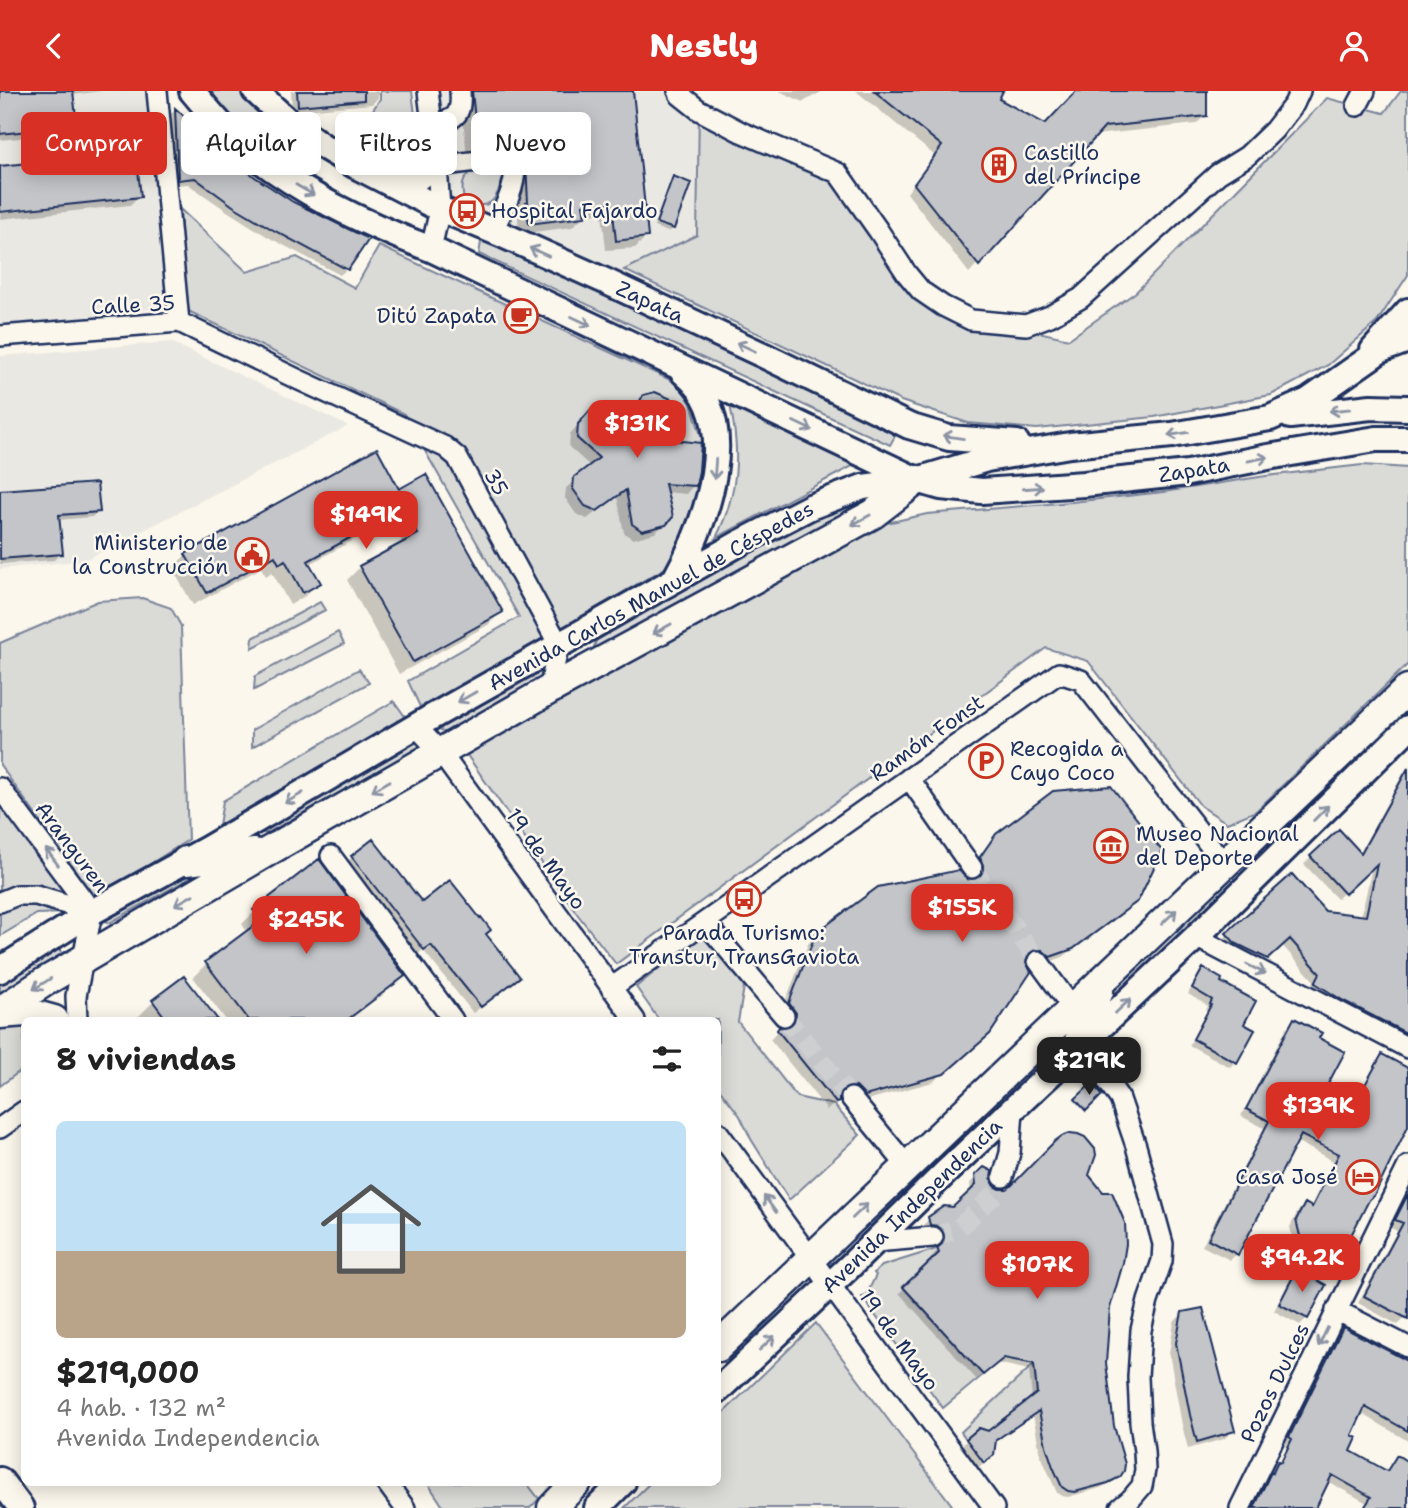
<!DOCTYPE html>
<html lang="es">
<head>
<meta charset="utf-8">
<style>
  body { margin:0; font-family:"Shantell Sans",sans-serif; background:#f2f2f2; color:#222; height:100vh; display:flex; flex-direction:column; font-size:26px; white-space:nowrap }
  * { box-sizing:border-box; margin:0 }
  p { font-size:23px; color:#767676 }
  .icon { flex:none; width:38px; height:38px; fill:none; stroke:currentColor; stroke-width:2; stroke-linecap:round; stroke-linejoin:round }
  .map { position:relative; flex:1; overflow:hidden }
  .drawer { position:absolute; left:21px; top:926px; width:700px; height:469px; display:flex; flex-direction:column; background:#fff; border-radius:10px; box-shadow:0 4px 18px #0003 }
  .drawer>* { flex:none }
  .top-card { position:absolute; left:21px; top:21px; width:700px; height:63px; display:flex; gap:14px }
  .price { position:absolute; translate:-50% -60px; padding:0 16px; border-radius:14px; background:#d93025; color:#fff; font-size:23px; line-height:46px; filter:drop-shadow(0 2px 4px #0008) }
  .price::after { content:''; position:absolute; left:50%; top:42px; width:21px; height:16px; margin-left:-10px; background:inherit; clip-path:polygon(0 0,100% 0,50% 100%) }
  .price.on { background:#222; color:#fff }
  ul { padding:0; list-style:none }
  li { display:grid; align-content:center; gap:14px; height:371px; padding:0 35px }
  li+li { border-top:2px solid #e0e0e0 }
  li span { display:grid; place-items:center; height:217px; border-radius:10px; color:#555 }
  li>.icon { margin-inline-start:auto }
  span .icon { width:126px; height:126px; fill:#fffc; stroke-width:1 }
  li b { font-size:30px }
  h2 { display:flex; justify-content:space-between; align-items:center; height:84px; padding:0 35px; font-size:30px }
  .chip { padding:0 24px; border-radius:10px; background:#fff; box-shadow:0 4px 18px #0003; font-size:24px; line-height:63px }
  .chip.on { background:#d93025; color:#fff }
  header { display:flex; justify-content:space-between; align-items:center; height:91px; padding:0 35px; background:#d93025; color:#fff; font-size:32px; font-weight:800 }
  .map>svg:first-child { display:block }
  .built { fill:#eae8e2 }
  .green { fill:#dadad7; stroke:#7a849a; stroke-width:2 }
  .shadow { fill:#0003 }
  .building { fill:#c3c5c9; stroke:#1b2f5e; stroke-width:2 }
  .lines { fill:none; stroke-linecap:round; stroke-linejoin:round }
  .minor-tunnel { stroke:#cecfd0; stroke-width:19; stroke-dasharray:19 10; stroke-linecap:butt }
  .minor-casing { stroke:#1b2f5e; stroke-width:24 }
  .major-casing { stroke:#1b2f5e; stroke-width:30 }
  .highway-casing { stroke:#1b2f5e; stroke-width:33 }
  .minor { stroke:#fbf7ec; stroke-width:19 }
  .major { stroke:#fbf7ec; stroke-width:24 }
  .highway { stroke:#fbf7ec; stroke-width:28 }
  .oneway { stroke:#8b93a5 }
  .labels { text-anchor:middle; stroke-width:5; stroke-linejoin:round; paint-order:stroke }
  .poi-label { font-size:21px; fill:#1b2f5e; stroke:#fbf7ec; text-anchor:start }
  .street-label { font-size:21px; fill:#1b2f5e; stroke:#fbf7ec }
</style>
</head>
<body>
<header><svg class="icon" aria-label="back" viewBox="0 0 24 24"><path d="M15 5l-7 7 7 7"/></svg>Nestly<svg class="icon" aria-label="person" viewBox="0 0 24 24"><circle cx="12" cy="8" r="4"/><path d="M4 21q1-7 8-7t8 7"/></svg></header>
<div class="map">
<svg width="1408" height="1417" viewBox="0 0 1408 1417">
  <rect width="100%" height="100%" fill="#fbf7ec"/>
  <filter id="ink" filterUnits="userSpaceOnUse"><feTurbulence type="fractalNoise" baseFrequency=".0143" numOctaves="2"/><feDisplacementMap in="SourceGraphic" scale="14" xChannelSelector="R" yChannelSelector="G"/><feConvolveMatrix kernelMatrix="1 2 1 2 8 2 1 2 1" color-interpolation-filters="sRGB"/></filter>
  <g filter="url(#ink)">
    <!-- built -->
    <path class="built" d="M0,0H157L170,216L0,236Z
      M431,0H678L699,19L697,144L605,190L440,118Z
      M171,251L348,335L85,469L0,478V265Z"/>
    <!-- green -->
    <path class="green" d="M203,0H242L261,19L303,51L289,77L243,44Z
      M380,0H412L419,56L412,68L401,74L386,71L365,58L361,37L380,8Z
      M1401,0H1408V184L1377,231L1328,274L1271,304L1154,326L1037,338L968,332L901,310L624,179L697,144L699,19L838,82L921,201L999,232L1069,248L1136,201L1327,7L1384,22Z
      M472,80H484L505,82C500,94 497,115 481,114C476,114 469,110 464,108C461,96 462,88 472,80Z
      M180,118L247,181L297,166L355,197L379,155L677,292L691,312L702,348L697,402L678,455L665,477L421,618L408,590L519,526L404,323L186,219Z
      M482,145L873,325L895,345L890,354L479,163Z
      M730,314L860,371L716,447C738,402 741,363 730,314Z
      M1362,374L1408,377V573L1256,720L1227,732L1201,715L1088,570L1046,557L616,873L578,824L467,664L864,437L927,423L1072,411L1163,401L1266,385Z
      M876,403L852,420L699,501L591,565L596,550L684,498L824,423Z
      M142,507L171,517L181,535L188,749L101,804L91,801L0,674V552L98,510Z
      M320,511L325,519L252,557L253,547Z
      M338,541L344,553L254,599L255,585Z
      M359,578L369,592L252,656V639Z
      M544,579L540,593L447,644L444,643L440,638L442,635Z
      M394,610L406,627L219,734L223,710Z
      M1408,615V628L1098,925L1111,900Z
      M413,649L419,650L420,654L417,658L267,742H251Z
      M0,697L92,821L37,823L0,845Z
      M213,774L109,832L106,830L110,822L191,778Z
      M703,846H710L733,875L744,896L738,931L797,1006L834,1014L860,1044L789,1109L751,1048L740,1025L718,996V929H659L636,896L694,849Z
      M57,855L64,865L0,907V893Z
      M24,929V977L0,995V932Z
      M1063,942L1050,968L832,1173L827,1167Z
      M946,1155L903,1196L983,1284L943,1317L862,1206L866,1205L876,1184L874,1182L882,1175Z
      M816,1232L954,1417H624L651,1391H718V1327Z
      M1034,1273L1037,1302L988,1340L979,1337L966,1348L961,1341Z
      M427,1391H526L539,1408L530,1417H444Z"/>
    <!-- shadow -->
    <path class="shadow" d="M0,0H102L72,4L75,35L67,42L0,49Z
      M291,0H378V7L372,13L292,20Z
      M456,0H631L646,146L635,157L606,159L602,122L583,124V126L572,136L519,143L515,80L467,68L461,5Z
      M779,0H823L803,11Z
      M856,0H1001L996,9L1045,35L1079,0H1205V25L1196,33L1095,44L969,182L907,102L934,64Z
      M175,19L219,60L347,178L340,184L268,146L227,120L188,93L172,94L169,25Z
      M0,77L139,105L130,114L0,128Z
      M674,87L672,137L668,141L654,136L670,91Z
      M644,305L694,394L686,403L665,401V432L655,442L633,448L624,442L617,405L587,428L576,423L565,407L566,397L591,376L569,356L570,343L584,327L625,334L635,314Z
      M0,400L98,420L92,426L58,429L61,462L54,469L0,473Z
      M398,400L501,521L488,534L399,583L347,489L360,476L403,453L390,429L308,474L318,492L305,505L290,514L272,481L266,485L261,477L193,514L172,477L186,464Z
      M1408,678V954L1309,900L1314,890L1282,854L1260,874L1220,851L1292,785L1325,821L1361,826L1372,776L1337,808L1304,773L1311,766L1359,763L1403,683Z
      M997,745L1136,809L1127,818L1063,866L1041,874L1033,867L1026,866L979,951L933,991L856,1012L847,1004L838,1003V1010L827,1019L770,948L779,938H787L788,931L781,921L808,853L817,844L967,790H975L976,786L972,776L988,754Z
      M352,766L422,814L484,844L511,893L473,922L423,859L416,865L345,773Z
      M255,820L402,884L389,897L348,929H226L193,886L206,873L247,841L242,833Z
      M1203,880L1241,934L1235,971L1230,976L1189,954L1207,920L1206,919L1208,915L1188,903L1198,885Z
      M184,888L215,929H135L153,911Z
      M1294,929L1317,948L1319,1007L1348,1022L1376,972L1383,965L1408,979V1029L1336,1169L1295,1148L1293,1150L1290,1136L1298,1120L1305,1114L1310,1117L1333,1070L1296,1050L1237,1163L1230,1169L1202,1155L1264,1037L1241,1025L1287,936Z
      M984,1078L993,1096L1000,1100L1087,1084L1108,1217L1104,1272L1119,1384L1113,1391L1100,1397L1068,1406L1062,1405L1057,1402L1040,1362L1033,1324L994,1351L993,1363L978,1377L961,1355L967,1349L989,1342L1032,1308L1029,1279L996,1272L976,1288L899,1202L934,1169L933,1164L939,1158L940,1152L938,1145L925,1139L923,1134L929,1128L954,1118L971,1101L970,1092Z
      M1408,1102V1222L1398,1234L1358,1212L1397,1140L1389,1136Z
      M1294,1151L1334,1173L1329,1177L1296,1160Z
      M1297,1180L1324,1194L1307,1227L1300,1234L1274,1220L1291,1186Z
      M1183,1222L1233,1339L1224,1348L1188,1358L1182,1334L1169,1262L1174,1231Z
      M1343,1238L1408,1272V1350L1361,1322L1350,1345L1349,1361L1385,1381L1397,1366L1408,1373V1417H1364L1367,1412L1327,1390L1315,1417H1252L1265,1390L1279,1372L1287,1354L1284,1352L1337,1244Z
      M468,1391H505L468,1393Z"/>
    <!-- building -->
    <path class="building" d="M0,0H73L77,35L0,43Z
      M297,0H364V9L298,15Z
      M472,0H633L648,146L616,150L612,112L583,114L585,126L529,133L526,112H528L526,71L521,65L511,60L500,58H478Z
      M874,0H1003L999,8L1045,33L1076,0H1207V25L1105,36L979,175L914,93L942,55Z
      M175,17L220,58L255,86L293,111L369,148L348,179L275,140L233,115L195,87L178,89Z
      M136,61L141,106L0,121V75Z
      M673,85L691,92L674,138L656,132Z
      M655,301L676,310L683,320L673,349L701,352L699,380L696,395L665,393L673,426L666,434L642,440L632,433L626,399L597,420L585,415L573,398L574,386L599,367L577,347L578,333L593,316L604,315L628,334L643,304Z
      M377,357L399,398L426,383L503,521L413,571L359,475L418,443L404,417L308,470L321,492L303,502L285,469L279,473L275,465L207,502L185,463Z
      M97,392L100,421L59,424L63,463L0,468V399Z
      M1408,677V943L1342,909L1315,892L1320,882L1290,848L1268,868L1235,852L1226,842L1292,783L1325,820L1366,825L1377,773L1345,803L1310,765L1339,738L1361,762Z
      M1111,695L1162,760L1138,810L1073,858L1050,866L1042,859L1036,858L1030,861L1027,866L1026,871L1031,881L990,943L944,983L865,1005L856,996L848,995L843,998L839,1003V1011L836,1012L777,939L779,936L785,937L791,935L795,930L796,922L789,912L816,842L878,796L959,779L967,788L972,789L978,787L983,783L984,777L980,766L996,743L1053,700Z
      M373,748L422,811L450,789L480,827L481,826L491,839L486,843L520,886L481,916L431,854L424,859L351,765Z
      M319,768L405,885L347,929H249L205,871L261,829L253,819Z
      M1203,877L1222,888L1221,891L1256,910L1244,933L1255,939L1237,972L1193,948L1211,914L1210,913L1212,909L1192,897Z
      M184,885L218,929H167L152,909Z
      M1294,927L1322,942L1319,947L1345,961L1321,1006L1350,1021L1382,963L1408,977V1035L1375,1103L1369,1109L1337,1172L1302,1153L1296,1129L1305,1112L1312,1116L1339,1063L1301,1044L1238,1164L1208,1148L1269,1030L1246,1018Z
      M1092,992L1102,1004L1086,1020L1075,1008Z
      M1070,1042L1078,1043L1085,1046L1095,1058L1096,1064L1089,1084L1103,1101H1112L1125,1132L1126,1153L1123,1172L1110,1217L1106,1272L1114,1335L1125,1373L1124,1380L1120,1386L1108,1392L1075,1401L1068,1400L1062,1396L1053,1376L1046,1355L1039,1320L996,1349L994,1364L984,1372L966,1348L979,1337L988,1340L1037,1302L1034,1273L1004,1267L983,1284L903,1196L939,1162L937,1157L944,1151L945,1146L943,1140L938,1135L930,1134L928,1126L944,1115L953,1116L976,1094L975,1084L984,1076L992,1080L991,1088L995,1095L1000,1098H1007L1011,1095L1055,1050L1062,1045Z
      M1408,1103V1228L1364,1205L1403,1132L1395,1129Z
      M1297,1178L1326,1194L1308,1228L1279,1213Z
      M1203,1217L1235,1340L1197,1351L1190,1324L1176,1252L1182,1221Z
      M1343,1236L1408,1270V1340L1365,1316L1352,1344L1357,1347L1351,1360L1387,1380L1397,1364L1408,1371V1417H1364L1371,1406L1332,1384L1316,1417H1254L1271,1381L1272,1382L1278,1370L1281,1371L1292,1348L1289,1346Z"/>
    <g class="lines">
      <!-- minor-tunnel -->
      <path class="minor-tunnel" d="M972,777L1038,870
        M784,925L851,1007
        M933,1146L959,1137L995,1103L1003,1086"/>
      <!-- minor casing -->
      <g class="minor-casing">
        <path id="minor" d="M157,0L179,231
          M428,0L437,75L440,118L431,158
          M678,0L680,4L699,19L741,41L838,82L878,139L907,183L921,200L943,215L971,229L1026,234L1050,225L1081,207L1218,83L1247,65L1274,39L1294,13L1300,0
          M1357,15L1365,0
          M432,34C455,28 462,26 460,0
          M437,75C456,73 501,64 515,76C515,100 503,119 492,140
          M0,245L179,231L297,288L445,356L457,366L559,554L549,599
          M417,636L440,661L635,929
          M909,687L972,777
          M0,697L92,821L76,905L77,929
          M331,765L453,929
          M0,811L17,804H36L92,821
          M705,831L784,925
          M1196,846L1408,957
          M1038,870L1073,918
          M611,897L1059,582L1081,589L1225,774
          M1074,962L1093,976L1108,991L1120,1008L1136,1055L1163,1153L1162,1170L1148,1210L1141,1239L1138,1286L1140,1331L1144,1360L1145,1379L1142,1395L1130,1409L1120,1417
          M851,1007L907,1075
          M0,1037L24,1020
          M718,1041L994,1417
          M1003,1086L1010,1062L1013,1019
          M875,1151L933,1146
          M1336,1219L1408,1256
          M386,1391L405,1417
          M1240,1417L1408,1075"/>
      </g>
      <!-- major casing -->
      <g class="major-casing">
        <path id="major" d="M192,0C207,18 222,36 239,52C295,100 363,132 431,158L917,389L941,396L982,400L1084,393L1188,382L1268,366L1376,348H1408
          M255,0L289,31L324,56L356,75L440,118L505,145L605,190L765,265L909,335L949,347L1017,352
          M392,93C423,93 427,81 433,52
          M1373,259L1408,220
          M1290,325L1371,316L1408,317
          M675,488C706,432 745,331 684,282
          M0,879L92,821L207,758L430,627L738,453L810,416L863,396L917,389L987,368L1070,354L1172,344L1270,327L1308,310L1381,259L1408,249
          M718,1299L848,1177L946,1081L1196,846L1408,637
          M0,1389L21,1417
          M597,1417L623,1391"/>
      </g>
      <!-- highway casing -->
      <g class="highway-casing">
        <path id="highway" d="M186,770L254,762
          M0,920L46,890L267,761L549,599L873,423L917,389
          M0,923L25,921L54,929
          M1074,962L1099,900
          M718,1256L1408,598
          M552,1417L577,1391"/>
      </g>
      <!-- minor -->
      <use href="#minor" class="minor"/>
      <!-- major -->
      <use href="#major" class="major"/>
      <!-- highway -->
      <use href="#highway" class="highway"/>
    </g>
    <!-- one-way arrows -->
    <defs><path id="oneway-shaft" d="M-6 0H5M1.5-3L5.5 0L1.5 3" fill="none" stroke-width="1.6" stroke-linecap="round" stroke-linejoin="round" transform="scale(1.75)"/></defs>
    <g class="oneway">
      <use href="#oneway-shaft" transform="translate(305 99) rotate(30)"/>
      <use href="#oneway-shaft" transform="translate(539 161) rotate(-156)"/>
      <use href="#oneway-shaft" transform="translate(581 230) rotate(25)"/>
      <use href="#oneway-shaft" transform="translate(746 256) rotate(-155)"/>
      <use href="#oneway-shaft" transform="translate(1340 319) rotate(174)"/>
      <use href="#oneway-shaft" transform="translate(803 335) rotate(25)"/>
      <use href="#oneway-shaft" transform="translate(1178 343) rotate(171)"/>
      <use href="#oneway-shaft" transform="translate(953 346) rotate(-171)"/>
      <use href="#oneway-shaft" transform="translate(1258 368) rotate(-11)"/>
      <use href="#oneway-shaft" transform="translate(715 378) rotate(94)"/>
      <use href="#oneway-shaft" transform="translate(1033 397) rotate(-4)"/>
      <use href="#oneway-shaft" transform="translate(861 429) rotate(151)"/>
      <use href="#oneway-shaft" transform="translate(662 538) rotate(151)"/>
      <use href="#oneway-shaft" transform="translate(467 606) rotate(150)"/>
      <use href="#oneway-shaft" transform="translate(381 695) rotate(150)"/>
      <use href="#oneway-shaft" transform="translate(294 707) rotate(150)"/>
      <use href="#oneway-shaft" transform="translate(1321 722) rotate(-45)"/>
      <use href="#oneway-shaft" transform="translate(52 766) rotate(-127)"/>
      <use href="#oneway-shaft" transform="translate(184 809) rotate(150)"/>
      <use href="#oneway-shaft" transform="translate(1169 826) rotate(-44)"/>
      <use href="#oneway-shaft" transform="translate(1256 878) rotate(27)"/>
      <use href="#oneway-shaft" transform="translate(42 893) rotate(148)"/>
      <use href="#oneway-shaft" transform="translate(1123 915) rotate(-43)"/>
      <use href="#oneway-shaft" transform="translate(770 1113) rotate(-126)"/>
      <use href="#oneway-shaft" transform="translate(860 1120) rotate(-44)"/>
      <use href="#oneway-shaft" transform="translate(1323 1246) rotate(116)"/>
      <use href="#oneway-shaft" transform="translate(767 1252) rotate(-43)"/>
    </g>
  </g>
  <!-- icons -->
  <defs>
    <g id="building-ring" transform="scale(1.75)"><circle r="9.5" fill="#fbf7ec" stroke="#c8321e" stroke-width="1.5"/><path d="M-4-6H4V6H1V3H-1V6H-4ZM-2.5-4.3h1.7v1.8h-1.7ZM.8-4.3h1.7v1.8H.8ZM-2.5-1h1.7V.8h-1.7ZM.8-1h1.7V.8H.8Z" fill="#c8321e"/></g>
    <g id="bus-ring" transform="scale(1.75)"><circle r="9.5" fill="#fbf7ec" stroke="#c8321e" stroke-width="1.5"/><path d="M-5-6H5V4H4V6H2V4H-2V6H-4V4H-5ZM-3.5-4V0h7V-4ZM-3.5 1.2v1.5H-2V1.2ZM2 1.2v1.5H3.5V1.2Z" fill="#c8321e"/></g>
    <g id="cafe-ring" transform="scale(1.75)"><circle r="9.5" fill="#fbf7ec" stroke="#c8321e" stroke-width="1.5"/><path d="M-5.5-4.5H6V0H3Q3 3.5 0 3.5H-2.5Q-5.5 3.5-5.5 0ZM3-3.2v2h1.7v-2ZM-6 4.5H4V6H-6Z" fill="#c8321e"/></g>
    <g id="civic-ring" transform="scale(1.75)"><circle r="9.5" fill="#fbf7ec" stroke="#c8321e" stroke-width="1.5"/><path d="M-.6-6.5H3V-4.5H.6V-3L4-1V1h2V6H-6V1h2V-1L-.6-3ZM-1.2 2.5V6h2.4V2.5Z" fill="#c8321e"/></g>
    <g id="parking-ring" transform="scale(1.75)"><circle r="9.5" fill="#fbf7ec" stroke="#c8321e" stroke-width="1.5"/><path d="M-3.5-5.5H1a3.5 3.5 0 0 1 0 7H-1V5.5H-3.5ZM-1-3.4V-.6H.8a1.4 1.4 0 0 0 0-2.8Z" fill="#c8321e"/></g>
    <g id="museum-ring" transform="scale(1.75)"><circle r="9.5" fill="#fbf7ec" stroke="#c8321e" stroke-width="1.5"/><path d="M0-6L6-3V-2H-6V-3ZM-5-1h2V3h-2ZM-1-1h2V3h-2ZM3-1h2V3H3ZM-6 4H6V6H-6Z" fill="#c8321e"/></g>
    <g id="hotel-ring" transform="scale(1.75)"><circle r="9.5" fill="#fbf7ec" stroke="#c8321e" stroke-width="1.5"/><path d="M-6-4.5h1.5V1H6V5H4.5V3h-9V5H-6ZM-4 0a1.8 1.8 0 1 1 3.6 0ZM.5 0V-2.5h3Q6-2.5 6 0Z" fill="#c8321e"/></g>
  </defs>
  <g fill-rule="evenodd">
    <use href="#building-ring" x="999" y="74"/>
    <use href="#bus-ring" x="467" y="120"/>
    <use href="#cafe-ring" x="521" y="225"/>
    <use href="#civic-ring" x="252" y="464"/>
    <use href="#parking-ring" x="986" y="670"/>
    <use href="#museum-ring" x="1111" y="755"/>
    <use href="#bus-ring" x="744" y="808"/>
    <use href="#hotel-ring" x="1363" y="1086"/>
  </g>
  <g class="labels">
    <!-- poi labels -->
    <g class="poi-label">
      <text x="1024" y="69">Castillo<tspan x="1024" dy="24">del Príncipe</tspan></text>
      <text x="491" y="127">Hospital Fajardo</text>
      <text x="496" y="232" text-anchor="end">Ditú Zapata</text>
      <text x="228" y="459" text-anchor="end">Ministerio de<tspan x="228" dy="24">la Construcción</tspan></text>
      <text x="1010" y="665">Recogida a<tspan x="1010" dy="24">Cayo Coco</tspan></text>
      <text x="1136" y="750">Museo Nacional<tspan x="1136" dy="24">del Deporte</tspan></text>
      <text x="744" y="849" text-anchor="middle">Parada Turismo:<tspan x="744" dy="24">Transtur, TransGaviota</tspan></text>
      <text x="1338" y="1093" text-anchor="end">Casa José</text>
    </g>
    <!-- street labels -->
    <g class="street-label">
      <text transform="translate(650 211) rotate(25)" y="7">Zapata</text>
      <text transform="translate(133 214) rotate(-3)" y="7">Calle 35</text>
      <text transform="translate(1194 379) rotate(-9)" y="7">Zapata</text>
      <text transform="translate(496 391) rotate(62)" y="7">35</text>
      <text transform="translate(651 505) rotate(-29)" y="7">Avenida Carlos Manuel de Céspedes</text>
      <text transform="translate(927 647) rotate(-35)" y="7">Ramón Fonst</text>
      <text transform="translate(72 756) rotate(53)" y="7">Aranguren</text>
      <text transform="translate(546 768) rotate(54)" y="7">19 de Mayo</text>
      <text transform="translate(912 1115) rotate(-44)" y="7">Avenida Independencia</text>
      <text transform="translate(899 1249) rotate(54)" y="7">19 de Mayo</text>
      <text transform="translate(1275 1292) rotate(-64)" y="7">Pozos Dulces</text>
    </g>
  </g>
</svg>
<b class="price" style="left:637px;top:369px">$131K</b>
<b class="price" style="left:366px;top:460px">$149K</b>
<b class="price" style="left:962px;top:853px">$155K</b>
<b class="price" style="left:306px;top:865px">$245K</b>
<b class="price on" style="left:1089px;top:1006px">$219K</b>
<b class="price" style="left:1318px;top:1051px">$139K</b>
<b class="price" style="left:1302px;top:1203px">$94.2K</b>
<b class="price" style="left:1037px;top:1210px">$107K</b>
<div class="top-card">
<a class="chip on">Comprar</a>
<a class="chip">Alquilar</a>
<a class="chip">Filtros</a>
<a class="chip">Nuevo</a>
</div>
<section class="drawer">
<h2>8 viviendas<svg class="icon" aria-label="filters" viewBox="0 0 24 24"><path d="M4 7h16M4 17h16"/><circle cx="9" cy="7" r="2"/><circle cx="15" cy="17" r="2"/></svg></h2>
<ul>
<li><span style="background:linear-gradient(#bfe0f5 60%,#b9a48a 0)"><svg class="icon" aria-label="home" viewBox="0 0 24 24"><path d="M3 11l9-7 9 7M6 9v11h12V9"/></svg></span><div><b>$219,000</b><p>4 hab. · 132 m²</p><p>Avenida Independencia</p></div></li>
</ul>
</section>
</div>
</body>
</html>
